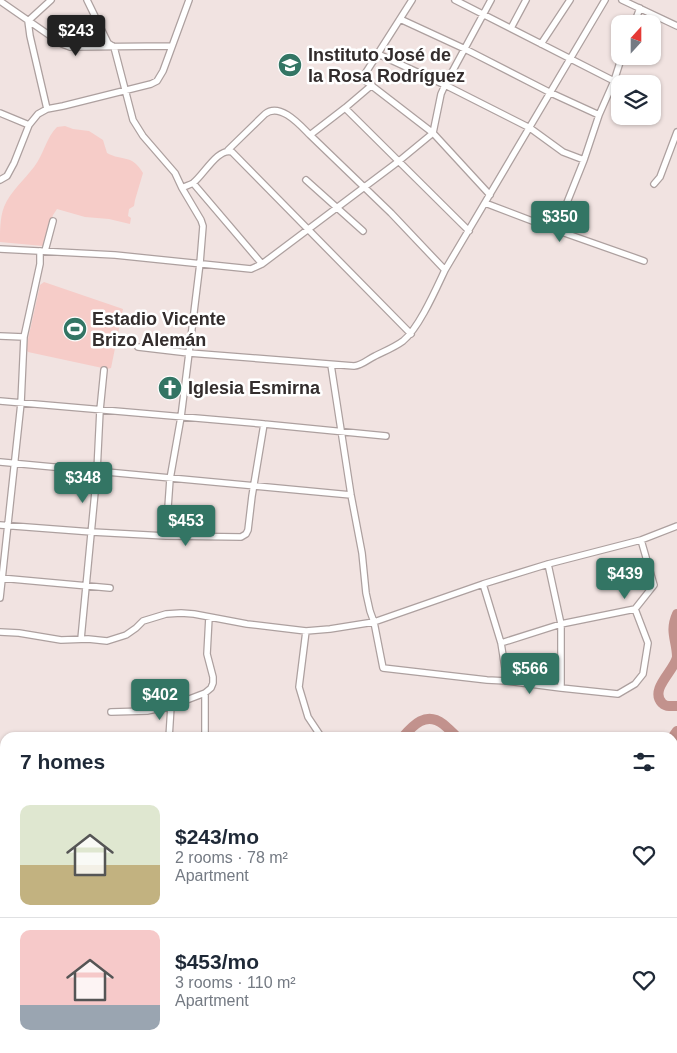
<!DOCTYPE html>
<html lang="en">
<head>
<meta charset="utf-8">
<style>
  body { margin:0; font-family:Arial,sans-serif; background:#f6f6f7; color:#1f2937; height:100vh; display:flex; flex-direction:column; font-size:19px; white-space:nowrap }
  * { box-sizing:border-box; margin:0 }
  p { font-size:16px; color:#747a83 }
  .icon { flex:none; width:28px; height:28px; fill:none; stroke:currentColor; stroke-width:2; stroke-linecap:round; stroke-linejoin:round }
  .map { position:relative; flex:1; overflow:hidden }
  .panel { position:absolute; left:0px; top:732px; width:678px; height:321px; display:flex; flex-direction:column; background:#fff; border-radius:15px 15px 0 0; box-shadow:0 1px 4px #0004 }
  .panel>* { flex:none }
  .needle { width:32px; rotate:21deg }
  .buttons { position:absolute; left:611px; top:15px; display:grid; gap:10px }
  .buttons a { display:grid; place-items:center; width:50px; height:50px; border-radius:10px; background:#fff; box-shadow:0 1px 4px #0004; font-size:25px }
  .price { position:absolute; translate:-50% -42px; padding:0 11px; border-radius:5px; background:#337564; color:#fff; font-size:16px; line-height:32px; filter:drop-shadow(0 1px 2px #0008) }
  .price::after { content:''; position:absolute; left:50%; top:30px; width:15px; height:11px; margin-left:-8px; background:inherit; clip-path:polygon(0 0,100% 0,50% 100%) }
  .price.active { background:#222; color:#fff }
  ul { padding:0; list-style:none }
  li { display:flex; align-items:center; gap:15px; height:125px; padding:0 20px }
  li+li { border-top:1px solid #e0e1e3 }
  li span { display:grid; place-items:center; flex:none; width:140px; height:100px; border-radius:10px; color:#555 }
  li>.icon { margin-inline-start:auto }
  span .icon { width:60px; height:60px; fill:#fffc; stroke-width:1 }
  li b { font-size:21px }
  h2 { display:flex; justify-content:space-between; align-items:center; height:60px; padding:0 20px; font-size:21px }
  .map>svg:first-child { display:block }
  .green { fill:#f6ccc8 }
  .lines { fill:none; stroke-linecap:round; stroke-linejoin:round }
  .river { stroke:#c2928d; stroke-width:10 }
  .minor-casing { stroke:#ada09f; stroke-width:8 }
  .minor { stroke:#fff; stroke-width:5.5 }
  .labels { text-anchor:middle; stroke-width:5; stroke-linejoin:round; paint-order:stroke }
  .poi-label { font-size:18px; font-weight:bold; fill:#332d2d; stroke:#fff; text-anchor:start }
</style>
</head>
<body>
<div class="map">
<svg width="677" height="1053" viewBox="0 0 677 1053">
  <rect width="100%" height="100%" fill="#f1e3e1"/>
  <!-- green -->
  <path class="green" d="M65,126L73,129L89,131L103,140L107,153C123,162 131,153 143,173L135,200L134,206L129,209L128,216L131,218L130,224L109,219L85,217L57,209L53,215L43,246L0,242C0,231 0,217 4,207C10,192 24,180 34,167C44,154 46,138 57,127Z
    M44,282L123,309L111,368L107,369L28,352L26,348L40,285Z"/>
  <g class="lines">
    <!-- river -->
    <path class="river" d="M677,614C669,632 677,641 677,657C675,670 649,689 662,703C664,705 666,706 669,706C672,706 674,706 677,706
      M402,738C413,725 426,711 443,724C448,728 453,733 458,738
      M672,738L677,731
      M0,788H5"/>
    <!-- minor casing -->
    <g class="minor-casing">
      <path id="minor" d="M87,0L108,43L114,47L133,120L143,136L175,173L182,188L201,220L203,226L200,263L189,353L181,417L170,479L166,536
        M412,0L363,77V79L433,133L490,195
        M455,0L614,81
        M622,0L677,26
        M0,1L62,44L70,47L172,46
        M400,19L465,49L551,93L599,115
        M634,24L640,8
        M511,28L526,0
        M541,44L570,0
        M378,54L445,85L530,128L563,152L584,160
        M372,85L345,108L310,135L391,213L445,270
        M345,108L469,231
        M47,109L30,36L28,21L51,0
        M0,113L29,125
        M228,150L265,114C280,102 300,125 310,135
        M0,180L7,176L14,163L29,125L38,114L47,109L63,106L151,84L157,81L163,71L189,0
        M306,180L363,231
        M193,183L262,264
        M654,184L660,177L677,132
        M182,188C185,186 190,185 193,183C203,176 218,147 232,152L411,334
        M485,203L556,230L644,261
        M556,230L584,160L599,115L614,81L622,56
        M0,249L115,255L251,269L262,264L399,161L433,133L441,94L445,85L491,0
        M45,251L53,221
        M0,336L24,337
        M138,347L189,353L354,366C363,365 368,359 375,356C385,351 395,347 403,341C419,328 436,289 445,270L605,0
        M331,365L351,495L362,553L366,593L370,611L374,622L383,668L487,680L507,681L561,688L618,694L635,684L643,674L648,643L635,609
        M0,401L264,424L386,436
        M0,462L351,495
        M0,525L92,532L166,536L241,537L246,534L248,530L252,496L264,424
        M548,564L561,624V688
        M0,578L110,588
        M483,584L501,643L507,681
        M0,598L21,403L24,337L40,264V251
        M306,631L299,687L308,717L322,738
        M0,632L19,633L61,640L88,639L107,641L126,635L136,628L143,621L166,614L181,613L194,614L247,624L306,631L330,629L374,622L483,584L548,564L641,540L677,526
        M81,639L97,471L100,410L104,370
        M501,643L561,624L635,609L654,585L641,540
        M111,712L147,711L171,706L205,693L211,688L213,683V677L207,654L209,617
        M169,738L171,706
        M205,738V693
        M242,1049L243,1053
        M625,1049L629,1053
        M449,1053V1049
        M522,1053L528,1049"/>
    </g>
    <!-- minor -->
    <use href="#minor" class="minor"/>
  </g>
  <!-- icons -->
  <defs>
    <g id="school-disc" transform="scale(1.25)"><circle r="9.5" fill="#337564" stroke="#fff"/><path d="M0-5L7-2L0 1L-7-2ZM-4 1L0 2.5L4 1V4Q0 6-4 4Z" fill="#fff"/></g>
    <g id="stadium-disc" transform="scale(1.25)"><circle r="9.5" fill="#337564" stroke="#fff"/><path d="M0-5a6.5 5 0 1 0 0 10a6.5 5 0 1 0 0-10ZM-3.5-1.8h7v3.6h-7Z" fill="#fff"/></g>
    <g id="church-disc" transform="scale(1.25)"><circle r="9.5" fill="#337564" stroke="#fff"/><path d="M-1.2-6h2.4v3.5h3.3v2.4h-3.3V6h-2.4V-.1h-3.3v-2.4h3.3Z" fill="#fff"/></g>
  </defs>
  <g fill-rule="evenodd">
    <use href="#school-disc" x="290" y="65"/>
    <use href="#stadium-disc" x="75" y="329"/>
    <use href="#church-disc" x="170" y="388"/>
  </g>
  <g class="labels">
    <!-- poi labels -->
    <g class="poi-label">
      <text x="308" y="61">Instituto José de<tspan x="308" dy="21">la Rosa Rodríguez</tspan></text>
      <text x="92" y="325">Estadio Vicente<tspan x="92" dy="21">Brizo Alemán</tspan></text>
      <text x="188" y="394">Iglesia Esmirna</text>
    </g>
  </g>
</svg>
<div class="buttons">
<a><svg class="needle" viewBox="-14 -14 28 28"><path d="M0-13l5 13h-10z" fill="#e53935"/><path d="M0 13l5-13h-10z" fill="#747a83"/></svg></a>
<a><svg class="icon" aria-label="layers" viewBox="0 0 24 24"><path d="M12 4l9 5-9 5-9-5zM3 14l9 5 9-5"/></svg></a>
</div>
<b class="price active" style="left:76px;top:57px">$243</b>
<b class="price" style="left:560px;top:243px">$350</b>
<b class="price" style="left:83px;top:504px">$348</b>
<b class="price" style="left:186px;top:547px">$453</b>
<b class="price" style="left:625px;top:600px">$439</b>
<b class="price" style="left:530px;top:695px">$566</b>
<b class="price" style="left:160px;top:721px">$402</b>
<section class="panel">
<h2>7 homes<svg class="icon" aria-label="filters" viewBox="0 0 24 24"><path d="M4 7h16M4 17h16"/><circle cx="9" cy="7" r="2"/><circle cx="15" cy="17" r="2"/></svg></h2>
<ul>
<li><span style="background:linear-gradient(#dfe7d0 60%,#c2b280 0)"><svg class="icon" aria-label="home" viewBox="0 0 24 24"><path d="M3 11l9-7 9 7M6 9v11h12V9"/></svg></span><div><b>$243/mo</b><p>2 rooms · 78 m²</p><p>Apartment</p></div><svg class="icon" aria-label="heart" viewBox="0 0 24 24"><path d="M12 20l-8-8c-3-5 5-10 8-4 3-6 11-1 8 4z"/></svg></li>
<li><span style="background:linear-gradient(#f6c9c9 75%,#9aa5b1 0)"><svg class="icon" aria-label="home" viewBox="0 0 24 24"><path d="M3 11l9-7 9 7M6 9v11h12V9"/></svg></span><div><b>$453/mo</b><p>3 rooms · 110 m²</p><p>Apartment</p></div><svg class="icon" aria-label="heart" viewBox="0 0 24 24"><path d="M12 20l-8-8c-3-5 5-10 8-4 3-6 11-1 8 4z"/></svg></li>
</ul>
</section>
</div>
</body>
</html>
